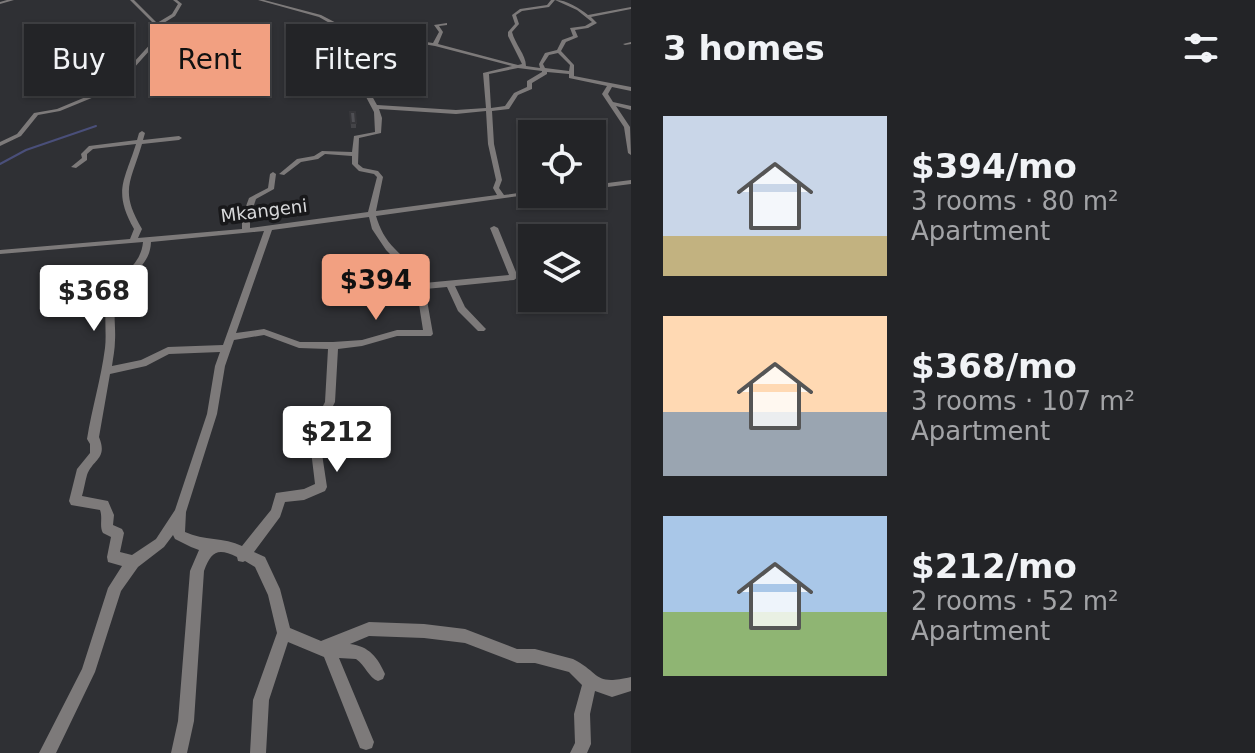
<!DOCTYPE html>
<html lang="en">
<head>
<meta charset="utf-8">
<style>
  body { margin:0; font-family:"DejaVu Sans",sans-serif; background:#2b2c2f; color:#f1f3f6; height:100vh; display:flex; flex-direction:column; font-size:30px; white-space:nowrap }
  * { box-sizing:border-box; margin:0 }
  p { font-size:26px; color:#a3a4a7 }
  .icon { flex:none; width:44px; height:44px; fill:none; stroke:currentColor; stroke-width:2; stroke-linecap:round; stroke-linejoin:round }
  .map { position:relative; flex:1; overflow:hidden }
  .details { display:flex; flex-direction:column; background:#232427; width:624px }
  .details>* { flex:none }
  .hud { position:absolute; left:24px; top:24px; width:486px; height:72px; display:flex; gap:16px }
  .fabs { position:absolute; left:518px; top:120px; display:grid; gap:16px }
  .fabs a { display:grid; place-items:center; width:88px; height:88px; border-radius:0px; background:#232427; box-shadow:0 2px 6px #0004,0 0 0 2px #404144; font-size:40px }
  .price { position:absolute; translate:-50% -68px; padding:0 18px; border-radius:8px; background:#fff; color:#222; font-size:26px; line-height:52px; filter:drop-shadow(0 2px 4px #0008) }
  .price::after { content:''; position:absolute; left:50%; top:48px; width:24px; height:18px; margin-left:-12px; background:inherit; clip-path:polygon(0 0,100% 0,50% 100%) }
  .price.active { background:#f2a081; color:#111 }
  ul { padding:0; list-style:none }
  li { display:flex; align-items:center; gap:24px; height:200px; padding:0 32px }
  li span { display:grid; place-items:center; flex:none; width:224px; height:160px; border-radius:0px; color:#555 }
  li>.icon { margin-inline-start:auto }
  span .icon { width:96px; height:96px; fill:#fffc; stroke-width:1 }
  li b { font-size:34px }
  h2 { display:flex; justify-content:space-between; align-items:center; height:96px; padding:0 32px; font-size:34px }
  .pill { padding:0 28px; border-radius:0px; background:#232427; box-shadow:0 2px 6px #0004,0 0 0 2px #404144; font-size:28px; line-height:72px }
  .pill.active { background:#f2a081; color:#111 }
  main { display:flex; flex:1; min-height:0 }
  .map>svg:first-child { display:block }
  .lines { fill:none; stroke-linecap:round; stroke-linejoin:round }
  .stream { stroke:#4a4f7a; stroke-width:2 }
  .minor { fill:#7d7a7a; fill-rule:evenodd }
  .wall { fill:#444448 }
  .building { fill:#4f4f54; stroke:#37373b; stroke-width:2 }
  .labels { text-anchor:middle; stroke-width:7; stroke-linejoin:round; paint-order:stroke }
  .far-street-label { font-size:18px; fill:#d7d8da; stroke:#18181a }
</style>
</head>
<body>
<main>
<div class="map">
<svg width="631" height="753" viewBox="0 0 631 753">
  <rect width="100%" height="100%" fill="#2f3034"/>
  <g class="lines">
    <!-- stream -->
    <path class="stream" d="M0,164L26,150L96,126"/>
    <!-- minor -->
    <path class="minor" d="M7,0H14L0,4V2Z
      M130,0H134L157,23L172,14L178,4L173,0H177L182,4L175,16L159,26V40L116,88L60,111L38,115L21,136L0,146V142L17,134L34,113L57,109L112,86L155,39V25Z
      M258,0H264L321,15L344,27L345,36L399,38L433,43L439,32L434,25L447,23V25L439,26L443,32L438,44L518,65L522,64L508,36V32L515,24L512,15L520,9L547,5L551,0H555L549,7L522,11L516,15L519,24L512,32C515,44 526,55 526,66L540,68L539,64L545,53L557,50L562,40L573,36L570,28L585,26L592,22L577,10L555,0C567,0 579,8 588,15L631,7V9L591,17L597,23L588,28L575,30L578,37L566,42L561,51L574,65V76L631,87V91L612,87L608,94L613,102L631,106V110L616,106L630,127L631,155L628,153L624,127L602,94L607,86L569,78V74L547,72V74L532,83V89L518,95L509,109L492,111L494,144L502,180L499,188L504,195L532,191V194H534L376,216C380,229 385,239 395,249C404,259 421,269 424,283L509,275L490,228L494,226L498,228L518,277L514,280L455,286L465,307L484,327L486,329L484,331H478L458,311L447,287L425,289L433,334L431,336H397L362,346L338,349L335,402L319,434L327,487L325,491L304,500L285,502L280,517L254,552L265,557L280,589L290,628L321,641L369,622L424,624L465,629L517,649H535L573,659C601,673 593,686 631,677V691L612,697L595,691L590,714L591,744L587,753H570L575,743L574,714L582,685L569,672L535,663H517L465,643L424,638L369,636L350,644C369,646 378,658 385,674L383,679L378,681C369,678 365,665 356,659L339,658L374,742L372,748L366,750L360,748L324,657L288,642L269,700L266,753H250L253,700L277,633L268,595L255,567L245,561L243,562L238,561L237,557C217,547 211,552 204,571L194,721L187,753H171L178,721L190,571L199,550L191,547L175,539L173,535L164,547L138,567L121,591L95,672L56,753H39L82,669L108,588L122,566L108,562L107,557L111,537L103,533C99,526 103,518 100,510L71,505L69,501L77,469L90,453V444L87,439C92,408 101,379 105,348C107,332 103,314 108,299C115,276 141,268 143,242L0,254V250L130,239L134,229C113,191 124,182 136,144L93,149L87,154V160L76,168L71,167L82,158L81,154L89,146L137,140L139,133L142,131L145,133L143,140L179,136L182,138L179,140L142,144C131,182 119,190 142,229L138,238L242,229V217L249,198L268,188L270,174L273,172L276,174L274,189L256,199L250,217V228L368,212L377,177L374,174L359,171L352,164V156L325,154L318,159L301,162L284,175L279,174L297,159L314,156L322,151L352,152L354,136L375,132L374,112L357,80L362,58L352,45L340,37V29L319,17ZM349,38L399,40L435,46L512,66L483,73L486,108L456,110L377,105L363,80L366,58L356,43ZM558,53L570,65L569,71L545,68L543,64L549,55ZM518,68L542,71V72L527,81V87L514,93L505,106L491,108L489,74ZM379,109L456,114L486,111L488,144L496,180L493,188L497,195L376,211L383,177L378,171L363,168L358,164L359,138L381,133L382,118ZM369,217L372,229L386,250L415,279L423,330H397L362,340L333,342H300L264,329L236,333L272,230ZM264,231L223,345L168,347L141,360L112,366C113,358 115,349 115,340C116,326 112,309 118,295C126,273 150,269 151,242ZM264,335L299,348L328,349L325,402L309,434L315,484L304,489L276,493L271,510L242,546C224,537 204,541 185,532L186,512L217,414L225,366L234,340ZM220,352L215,366L207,414L175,510L156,539L132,555L120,552L124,533L122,529L113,525L114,515L108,501L82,496C84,489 85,482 87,475C93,459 108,459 99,437L110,374L146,366L169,354Z
      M631,42V44L625,45L623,44Z
      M631,180V184L592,189V185Z"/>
  </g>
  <!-- wall -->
  <path class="wall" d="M350,112L356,123V128H351Z"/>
  <!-- building -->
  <path class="building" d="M350,112H355L356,123H351Z"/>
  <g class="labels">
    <!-- far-street labels -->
    <g class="far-street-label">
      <text transform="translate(264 211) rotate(-7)" y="6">Mkangeni</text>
    </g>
  </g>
</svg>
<div class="fabs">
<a><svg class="icon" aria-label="locate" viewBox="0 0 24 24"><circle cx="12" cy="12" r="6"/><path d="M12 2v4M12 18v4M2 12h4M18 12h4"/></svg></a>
<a><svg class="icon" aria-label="layers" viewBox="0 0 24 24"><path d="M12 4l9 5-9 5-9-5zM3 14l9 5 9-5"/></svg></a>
</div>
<b class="price active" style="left:376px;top:322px">$394</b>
<b class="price" style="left:94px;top:333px">$368</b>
<b class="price" style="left:337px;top:474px">$212</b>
<div class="hud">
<a class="pill">Buy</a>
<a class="pill active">Rent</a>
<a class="pill">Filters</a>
</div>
</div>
<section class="details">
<h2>3 homes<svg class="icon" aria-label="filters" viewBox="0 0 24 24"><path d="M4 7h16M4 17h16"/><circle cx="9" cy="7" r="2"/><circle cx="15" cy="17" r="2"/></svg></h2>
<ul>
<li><span style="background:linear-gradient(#c9d6e8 75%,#c2b280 0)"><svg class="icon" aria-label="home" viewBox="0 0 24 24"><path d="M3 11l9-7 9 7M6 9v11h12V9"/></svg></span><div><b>$394/mo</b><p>3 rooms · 80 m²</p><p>Apartment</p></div></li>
<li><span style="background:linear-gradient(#ffd9b3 60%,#9aa5b1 0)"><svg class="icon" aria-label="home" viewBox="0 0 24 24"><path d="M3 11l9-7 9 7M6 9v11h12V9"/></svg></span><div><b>$368/mo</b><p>3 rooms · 107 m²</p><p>Apartment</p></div></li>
<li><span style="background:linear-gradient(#a9c7e8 60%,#8fb573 0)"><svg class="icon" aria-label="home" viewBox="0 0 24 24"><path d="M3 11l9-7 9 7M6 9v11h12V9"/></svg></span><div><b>$212/mo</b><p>2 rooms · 52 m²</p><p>Apartment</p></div></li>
</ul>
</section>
</main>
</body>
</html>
